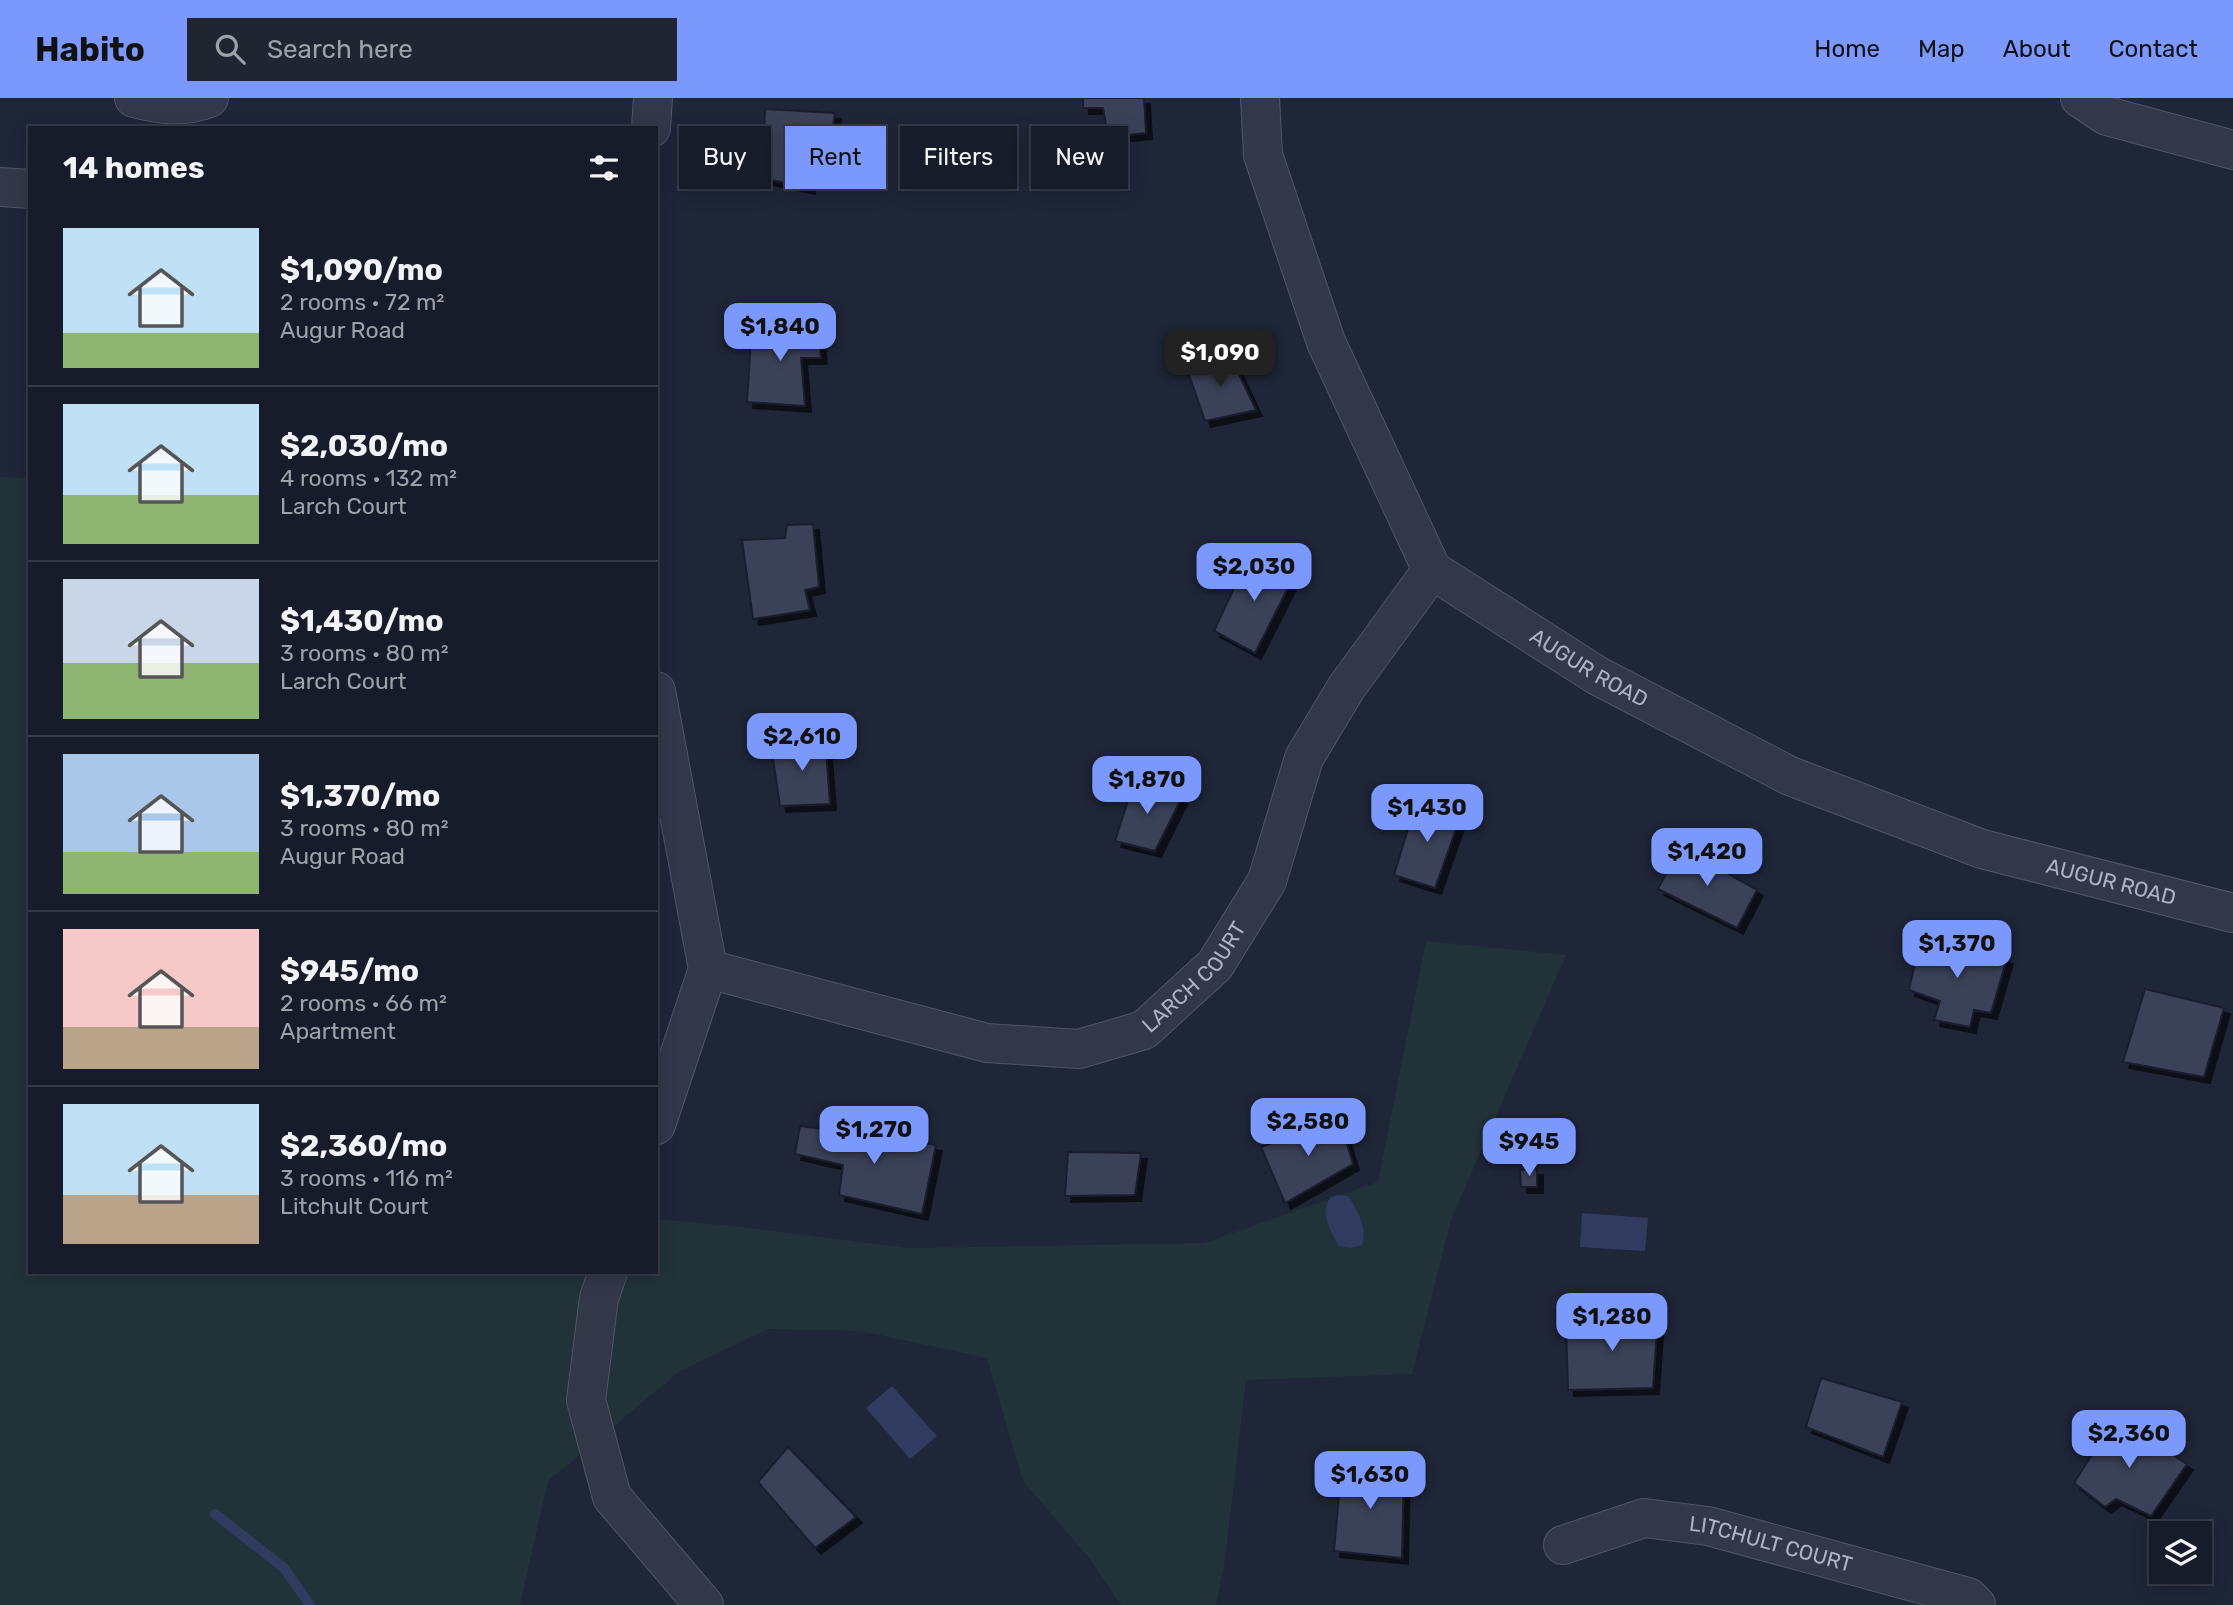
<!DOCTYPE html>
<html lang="en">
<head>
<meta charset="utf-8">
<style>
  body { margin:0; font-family:Rubik,sans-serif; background:#202532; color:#f1f3f6; height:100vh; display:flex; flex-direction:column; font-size:26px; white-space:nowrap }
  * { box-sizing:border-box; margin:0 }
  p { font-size:23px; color:#9ea1a8 }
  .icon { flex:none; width:38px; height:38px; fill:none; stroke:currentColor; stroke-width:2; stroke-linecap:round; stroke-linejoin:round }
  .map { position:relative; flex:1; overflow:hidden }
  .side { position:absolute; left:28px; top:28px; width:630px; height:1148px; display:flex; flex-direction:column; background:#171c2a; border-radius:0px; box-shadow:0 4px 18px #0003,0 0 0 2px #363a47 }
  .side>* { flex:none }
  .banner { position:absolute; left:679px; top:28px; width:665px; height:63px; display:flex; gap:14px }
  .fabs { position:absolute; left:2149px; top:1423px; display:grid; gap:14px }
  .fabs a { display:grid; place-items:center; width:63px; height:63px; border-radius:0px; background:#171c2a; box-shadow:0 4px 18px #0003,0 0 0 2px #363a47; font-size:35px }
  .price { position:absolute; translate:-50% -60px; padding:0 16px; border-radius:14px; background:#7b98fd; color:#111; font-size:23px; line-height:46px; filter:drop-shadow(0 2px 4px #0008) }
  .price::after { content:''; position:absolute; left:50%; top:42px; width:21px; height:16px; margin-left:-10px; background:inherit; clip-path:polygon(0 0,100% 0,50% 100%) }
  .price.active { background:#222; color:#fff }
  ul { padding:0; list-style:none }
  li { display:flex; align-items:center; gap:21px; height:175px; padding:0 35px }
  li+li { border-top:2px solid #363a47 }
  li span { display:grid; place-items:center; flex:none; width:196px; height:140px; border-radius:0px; color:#555 }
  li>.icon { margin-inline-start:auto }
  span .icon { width:84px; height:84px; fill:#fffc; stroke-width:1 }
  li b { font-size:30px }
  h2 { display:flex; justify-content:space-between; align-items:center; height:84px; padding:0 35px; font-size:30px }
  .pill { padding:0 24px; border-radius:0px; background:#171c2a; box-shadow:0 4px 18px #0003,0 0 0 2px #363a47; font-size:24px; line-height:63px }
  .pill.active { background:#7b98fd; color:#111 }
  header { display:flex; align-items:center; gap:42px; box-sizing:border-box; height:98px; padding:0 35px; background:#7b98fd; color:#111 }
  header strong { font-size:33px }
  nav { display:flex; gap:38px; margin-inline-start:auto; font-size:24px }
  .search { width:490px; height:63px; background:#202532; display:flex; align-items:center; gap:18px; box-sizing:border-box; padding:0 24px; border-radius:0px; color:#9ea1a8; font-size:26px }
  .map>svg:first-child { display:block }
  .green { fill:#213239 }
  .water { fill:#303b5f }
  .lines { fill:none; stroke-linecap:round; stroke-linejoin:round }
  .stream { stroke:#303b5f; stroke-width:10 }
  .building { fill:#3b4358; stroke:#1a1f2f; stroke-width:2; filter:url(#shadow) }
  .minor-casing { stroke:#505566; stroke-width:40 }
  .minor { stroke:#333849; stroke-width:38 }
  .labels { text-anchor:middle; stroke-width:5; stroke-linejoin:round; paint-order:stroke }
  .street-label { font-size:21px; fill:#adb2c5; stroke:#181d2d }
</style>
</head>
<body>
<header>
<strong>Habito</strong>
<div class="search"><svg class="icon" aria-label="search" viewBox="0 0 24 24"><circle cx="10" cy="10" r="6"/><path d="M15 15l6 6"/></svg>Search here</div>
<nav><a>Home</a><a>Map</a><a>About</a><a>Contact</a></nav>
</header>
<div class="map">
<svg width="2233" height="1507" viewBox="0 0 2233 1507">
  <defs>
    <filter id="shadow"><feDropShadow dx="6" dy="6" stdDeviation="0" flood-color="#0009"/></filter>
  </defs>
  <rect width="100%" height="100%" fill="#1f2638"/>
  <!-- green -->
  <path class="green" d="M0,379L30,380V1174H656V1121L734,1128L908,1150L1204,1145L1378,1084L1426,843L1566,857L1451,1122L1412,1276L1246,1282L1225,1462L1216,1507H1121L1090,1461L1023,1383L987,1260L861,1233L768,1231L680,1273L548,1383L520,1507H0Z"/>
  <!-- water -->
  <path class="water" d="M1339,1097L1348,1098C1357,1111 1368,1131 1362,1147L1350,1150L1339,1148C1330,1132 1319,1114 1331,1099Z
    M1582,1115L1648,1120L1645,1153L1580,1149Z
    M892,1288L937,1338L910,1361L866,1310Z"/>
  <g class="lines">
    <!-- stream -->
    <path class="stream" d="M215,1416L284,1470L310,1507"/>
  </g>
  <!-- building -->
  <path class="building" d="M1083,0H1144L1146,35L1108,39L1103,10H1083Z
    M765,11L835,15L827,70L812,69L809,90L762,80Z
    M752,225L818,231L821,260H801L805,308L747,304Z
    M1228,253L1256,312L1205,323L1188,274Z
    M813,426L819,489L805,492L810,512L753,521L742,442L785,440L787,427Z
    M1249,458L1295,476L1255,555L1214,533Z
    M825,639L830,706L780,708L771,648Z
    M1136,678L1181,701L1155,753L1115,743Z
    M1417,701L1461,717L1435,790L1394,777Z
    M1680,749L1757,792L1737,830L1658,791Z
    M1920,841L2007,860L1991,915L1974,912L1970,929L1934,922L1940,903L1909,892Z
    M2145,891L2224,910L2204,979L2123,964Z
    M1339,1020L1353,1066L1285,1105L1261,1049Z
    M800,1028L936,1047L922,1116L839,1097L843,1067L795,1056Z
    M1068,1054L1141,1055L1135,1097L1065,1098Z
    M1537,1071V1089H1521L1520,1072Z
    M1607,1216L1658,1218L1653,1290L1568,1292L1566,1225L1607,1228Z
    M1821,1280L1902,1304L1883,1359L1806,1329Z
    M2115,1320L2187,1366L2151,1418L2116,1401L2105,1409L2074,1385Z
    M788,1349L856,1419L815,1450L758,1384Z
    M1342,1365L1404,1371L1402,1460L1334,1453Z"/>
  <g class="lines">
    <!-- minor casing -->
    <g class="minor-casing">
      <g id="minor">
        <path d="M134,0C160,7 183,10 209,0"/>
        <path id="s1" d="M1260,0L1263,57L1326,244L1432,472L1598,578L1790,678L1982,751L2233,815"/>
        <path d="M2080,0L2107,18L2233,52"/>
        <path d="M651,30L653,0"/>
        <path d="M0,89L30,91"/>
        <path d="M656,593L708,871L656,1027"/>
        <path id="s2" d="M708,871L987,945L1079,951L1144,932L1215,867L1267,783L1304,660L1346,590L1432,472"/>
        <path d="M608,1174L599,1200L586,1302L612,1399L704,1507"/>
        <path id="s3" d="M1563,1447L1644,1420L1708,1428L1968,1499L1976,1507"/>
      </g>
    </g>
    <!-- minor -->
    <use href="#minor" class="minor"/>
  </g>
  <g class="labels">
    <!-- street labels -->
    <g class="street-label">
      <text dy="7" stroke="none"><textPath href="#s1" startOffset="691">AUGUR ROAD</textPath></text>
      <text dy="7" stroke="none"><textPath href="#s1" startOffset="1258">AUGUR ROAD</textPath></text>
      <text dy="7" stroke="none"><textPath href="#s2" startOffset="522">LARCH COURT</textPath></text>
      <text dy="7" stroke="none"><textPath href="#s3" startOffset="215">LITCHULT COURT</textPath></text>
    </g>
  </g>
</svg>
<div class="fabs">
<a><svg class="icon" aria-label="layers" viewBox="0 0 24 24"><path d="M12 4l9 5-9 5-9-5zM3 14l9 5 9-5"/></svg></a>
</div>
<b class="price" style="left:780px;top:265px">$1,840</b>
<b class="price active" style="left:1220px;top:291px">$1,090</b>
<b class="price" style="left:1254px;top:505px">$2,030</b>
<b class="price" style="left:802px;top:675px">$2,610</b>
<b class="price" style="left:1147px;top:718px">$1,870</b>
<b class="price" style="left:1427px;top:746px">$1,430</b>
<b class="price" style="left:1707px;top:790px">$1,420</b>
<b class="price" style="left:1957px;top:882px">$1,370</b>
<b class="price" style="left:1308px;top:1060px">$2,580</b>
<b class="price" style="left:874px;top:1068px">$1,270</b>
<b class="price" style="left:1529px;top:1080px">$945</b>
<b class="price" style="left:1612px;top:1255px">$1,280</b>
<b class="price" style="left:2129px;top:1372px">$2,360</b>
<b class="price" style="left:1370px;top:1413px">$1,630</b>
<div class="banner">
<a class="pill">Buy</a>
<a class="pill active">Rent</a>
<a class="pill">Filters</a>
<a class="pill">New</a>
</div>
<section class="side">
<h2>14 homes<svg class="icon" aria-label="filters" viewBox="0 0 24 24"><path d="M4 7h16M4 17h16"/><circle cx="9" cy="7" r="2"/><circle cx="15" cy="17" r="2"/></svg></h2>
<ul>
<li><span style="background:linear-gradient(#bfe0f5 75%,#8fb573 0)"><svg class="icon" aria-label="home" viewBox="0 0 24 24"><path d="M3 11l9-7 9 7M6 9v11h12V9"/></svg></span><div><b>$1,090/mo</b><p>2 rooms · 72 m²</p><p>Augur Road</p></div></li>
<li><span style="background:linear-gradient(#bfe0f5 65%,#8fb573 0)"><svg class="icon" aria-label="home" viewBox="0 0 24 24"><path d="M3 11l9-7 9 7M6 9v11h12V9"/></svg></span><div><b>$2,030/mo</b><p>4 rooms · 132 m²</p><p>Larch Court</p></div></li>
<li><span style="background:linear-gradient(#c9d6e8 60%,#8fb573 0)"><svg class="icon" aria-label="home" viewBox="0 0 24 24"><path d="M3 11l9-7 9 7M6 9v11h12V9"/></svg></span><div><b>$1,430/mo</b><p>3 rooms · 80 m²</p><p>Larch Court</p></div></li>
<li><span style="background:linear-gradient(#a9c7e8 70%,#8fb573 0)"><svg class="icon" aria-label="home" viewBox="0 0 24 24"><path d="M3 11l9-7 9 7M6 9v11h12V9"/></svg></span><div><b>$1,370/mo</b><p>3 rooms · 80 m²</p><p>Augur Road</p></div></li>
<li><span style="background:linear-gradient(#f6c9c9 70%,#b9a48a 0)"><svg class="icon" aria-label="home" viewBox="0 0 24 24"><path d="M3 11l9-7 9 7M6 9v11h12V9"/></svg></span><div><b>$945/mo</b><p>2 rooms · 66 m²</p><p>Apartment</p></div></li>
<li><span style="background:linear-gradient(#bfe0f5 65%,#b9a48a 0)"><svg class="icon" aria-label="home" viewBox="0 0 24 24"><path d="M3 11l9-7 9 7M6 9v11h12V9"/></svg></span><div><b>$2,360/mo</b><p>3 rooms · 116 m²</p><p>Litchult Court</p></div></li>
</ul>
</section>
</div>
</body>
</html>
